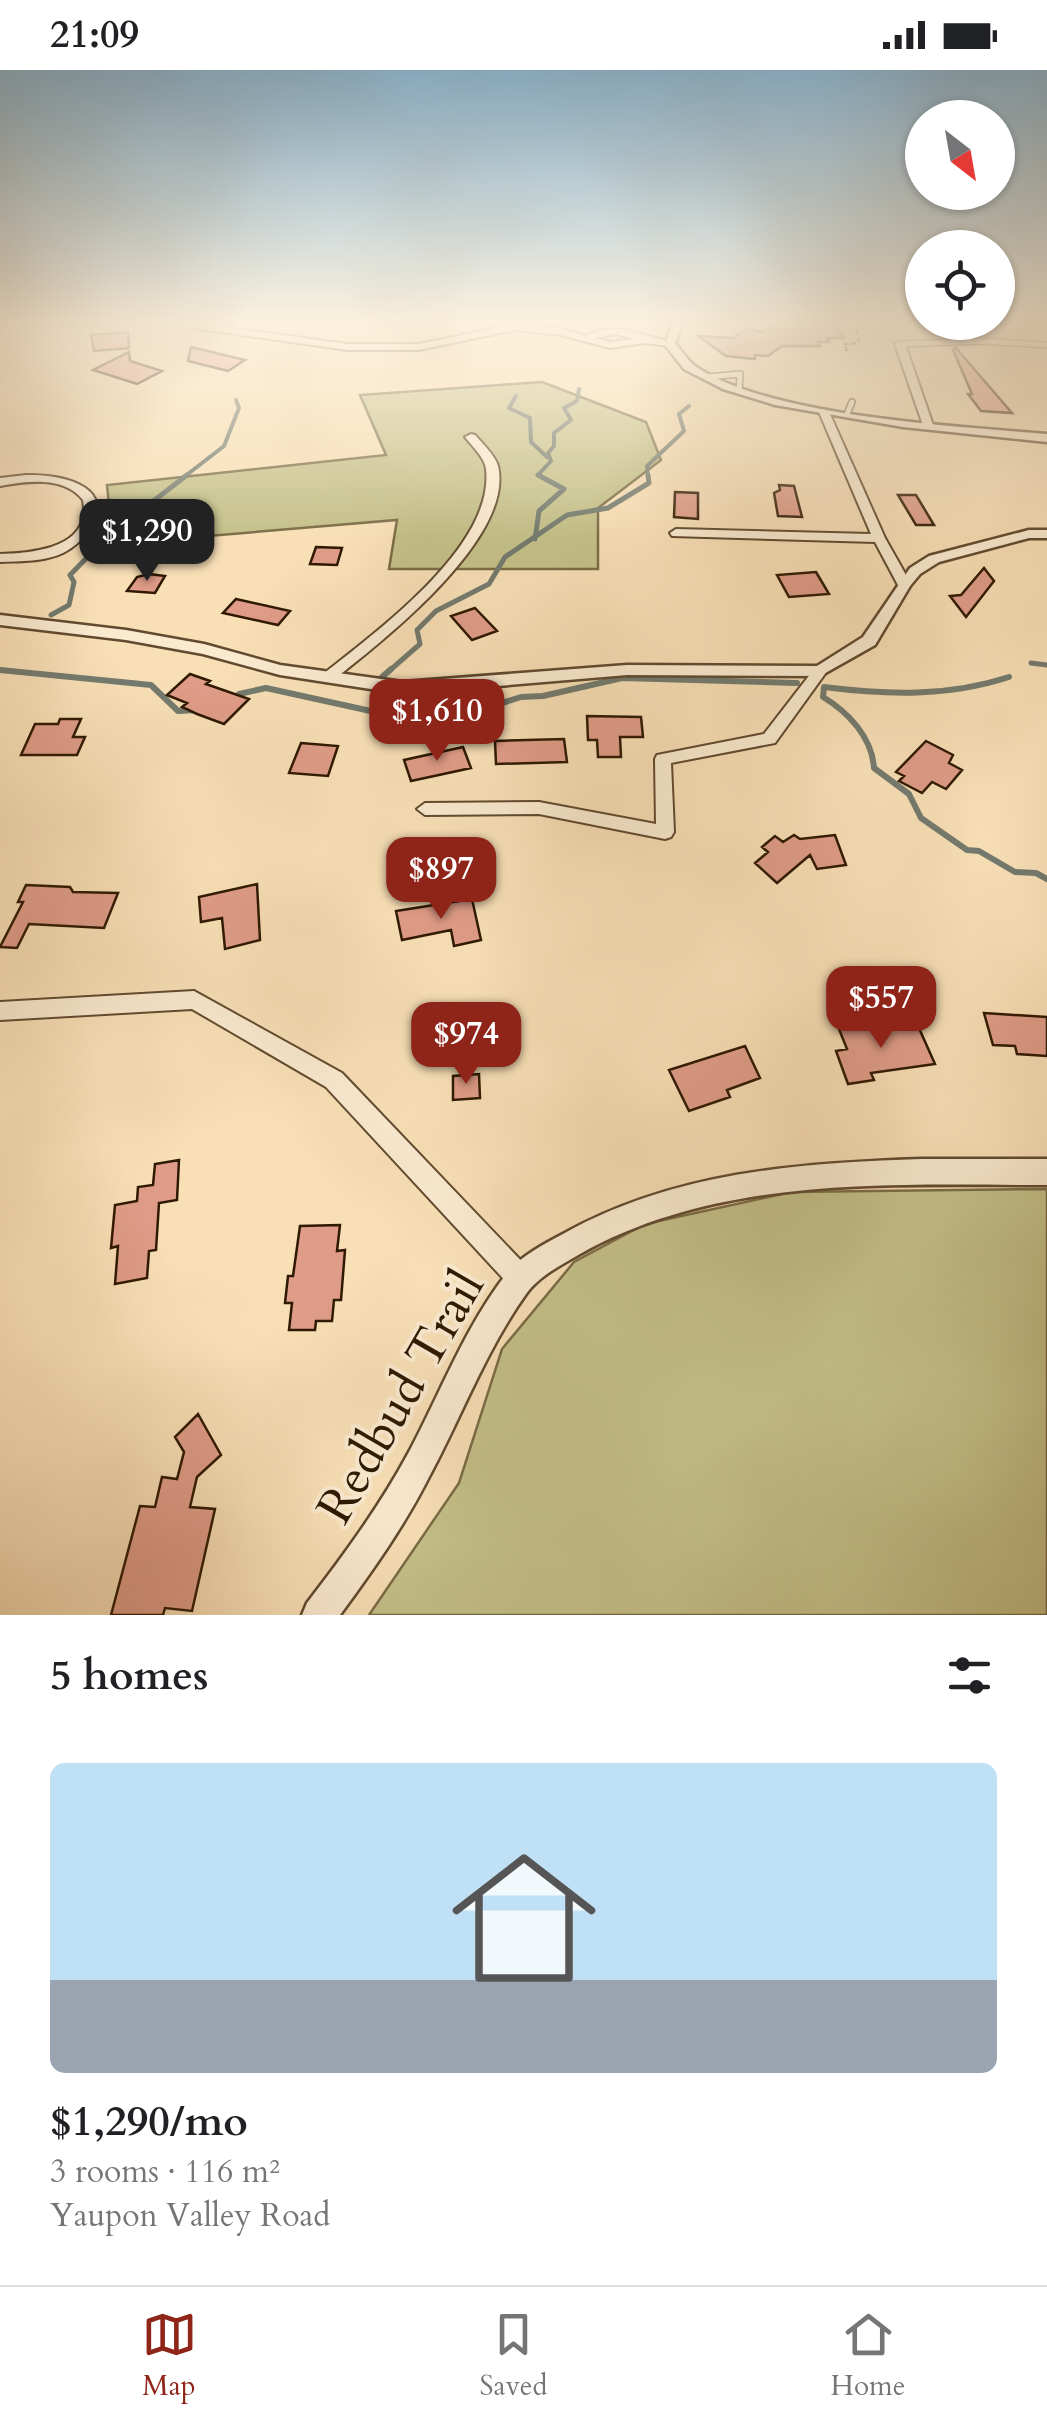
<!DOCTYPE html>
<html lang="en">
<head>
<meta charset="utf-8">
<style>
  body { margin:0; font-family:Cardo,serif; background:#f6f6f6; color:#202124; height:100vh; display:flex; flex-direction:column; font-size:38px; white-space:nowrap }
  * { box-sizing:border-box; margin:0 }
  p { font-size:32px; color:#757577 }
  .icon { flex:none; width:55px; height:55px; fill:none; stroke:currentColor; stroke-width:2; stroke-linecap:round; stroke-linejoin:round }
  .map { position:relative; height:1545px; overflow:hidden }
  .sheet { display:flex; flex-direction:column; background:#fff; flex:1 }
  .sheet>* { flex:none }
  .needle { width:65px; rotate:149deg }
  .tools { position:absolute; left:905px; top:30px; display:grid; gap:20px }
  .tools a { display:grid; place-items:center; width:110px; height:110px; border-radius:50%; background:#fff; box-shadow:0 2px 8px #0004; font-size:50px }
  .price { position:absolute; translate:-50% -85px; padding:0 22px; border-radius:20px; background:#8f2418; color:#fff; font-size:32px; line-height:65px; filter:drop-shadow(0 2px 5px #0008) }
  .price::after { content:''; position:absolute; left:50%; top:60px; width:30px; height:22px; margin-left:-15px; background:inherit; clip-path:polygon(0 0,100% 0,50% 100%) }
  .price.current { background:#222; color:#fff }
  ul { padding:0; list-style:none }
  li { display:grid; align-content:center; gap:20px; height:530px; padding:0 50px }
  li+li { border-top:2px solid #e0e0e0 }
  li span { display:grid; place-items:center; height:310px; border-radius:15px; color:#555 }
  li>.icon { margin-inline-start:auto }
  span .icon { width:180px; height:180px; fill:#fffc; stroke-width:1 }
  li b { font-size:42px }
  h2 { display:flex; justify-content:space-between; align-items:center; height:120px; padding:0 50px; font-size:42px }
  .status { display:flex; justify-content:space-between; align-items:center; height:70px; padding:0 50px; background:#fff; direction:ltr }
  .status svg { height:28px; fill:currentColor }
  .tabs { display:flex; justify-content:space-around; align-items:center; height:140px; border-top:2px solid #e0e0e0; background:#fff; font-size:28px; color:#757577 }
  .tabs a { display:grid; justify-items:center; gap:5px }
  .tabs .current { color:#8f2418 }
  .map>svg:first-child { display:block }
  .green { fill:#c4c089; stroke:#7a6c46; stroke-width:2.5 }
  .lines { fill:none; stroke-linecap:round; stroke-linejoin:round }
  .stream-far2 { stroke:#737a6e; stroke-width:4 }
  .stream-far1 { stroke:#737a6e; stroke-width:5 }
  .stream { stroke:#737a6e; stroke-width:6 }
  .building { fill:#df9c88; stroke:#2f1902; stroke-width:2.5 }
  .service-casing { stroke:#614a2f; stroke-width:8 }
  .minor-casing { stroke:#614a2f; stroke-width:4 }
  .tertiary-casing { stroke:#614a2f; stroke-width:5 }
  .path { stroke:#2f1902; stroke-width:2.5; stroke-dasharray:5 2.5; stroke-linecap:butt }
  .service { stroke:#faead0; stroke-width:5 }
  .minor { fill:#faead0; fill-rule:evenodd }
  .tertiary { fill:#faead0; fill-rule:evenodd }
  .labels { text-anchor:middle; stroke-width:8; stroke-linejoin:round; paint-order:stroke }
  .near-street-label { font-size:50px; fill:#2f1902; stroke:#faead0 }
</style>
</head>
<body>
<div class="status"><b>21:09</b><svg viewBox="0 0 49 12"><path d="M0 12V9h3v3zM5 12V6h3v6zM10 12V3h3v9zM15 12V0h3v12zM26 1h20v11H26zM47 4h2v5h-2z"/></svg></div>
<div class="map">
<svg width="1047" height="1545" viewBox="0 0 1047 1545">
  <rect width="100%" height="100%" fill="#f8dfb6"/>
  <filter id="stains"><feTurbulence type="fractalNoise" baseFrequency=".002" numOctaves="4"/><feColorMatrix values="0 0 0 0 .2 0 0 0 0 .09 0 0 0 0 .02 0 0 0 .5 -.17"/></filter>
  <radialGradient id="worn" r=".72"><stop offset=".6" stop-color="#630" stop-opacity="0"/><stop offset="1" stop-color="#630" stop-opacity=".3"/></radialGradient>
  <!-- green -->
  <path class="green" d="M542,312L646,352L661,390L598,438V499H389L397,450L113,474L107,415L386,385L360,325Z
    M1047,1119V1545H369L459,1413L502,1279L574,1192L645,1154L791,1122Z"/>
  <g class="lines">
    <!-- stream-far2 -->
    <path class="stream-far2" d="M516,326L509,338L530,348L531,372L547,387
      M184,407L224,376L239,338L236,330
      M542,407L538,405L551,391L548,383L554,376V363L571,350L564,338L577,331L579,319
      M648,407L647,396L684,361L679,344L689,336"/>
    <!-- stream-far1 -->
    <path class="stream-far1" d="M535,469L539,441L564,419L538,405
      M51,545L69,535L74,512L70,505L107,467L187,405
      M1031,593L1047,595
      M0,600L19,602
      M388,602L420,574L417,560L436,541L489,514L505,487L567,445L608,438L649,413L648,405"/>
    <!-- stream -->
    <path class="stream" d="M0,600L151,615L178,641L198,640
      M382,607L391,599
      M1009,607C948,627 887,625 824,617L823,627C848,642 872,667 874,698L909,724L921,748L967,780L979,781L1015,802L1036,803L1047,809
      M239,624L266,618L398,647L471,643L521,627L543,626L622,608L797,613"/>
  </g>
  <!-- building -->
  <path class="building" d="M778,252H835L844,268H827L829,272H818L820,276H782L768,286L755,285V289L726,286L698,266L733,268L747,258L762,262Z
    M128,262L129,278L94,281L91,265Z
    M191,277L245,290L228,301L188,291Z
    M956,278L1012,343L981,341L968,324H972L953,280Z
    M129,282L130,291L162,301L137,314L93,300Z
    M779,415L794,416L802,447L778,446L774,423L780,420Z
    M675,422L698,423V449L674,447Z
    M898,425H916L934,455H916Z
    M316,477L342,478L337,495L310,494Z
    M984,498L994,511L966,547L950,526L961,525Z
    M816,502L829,524L789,527L777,505Z
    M149,504L165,506L155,523L127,521L137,507Z
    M236,529L290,541L278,555L223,543Z
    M475,538L497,561L472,570L451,546Z
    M190,604L210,611L206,614L249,629L224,654L197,644L182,637L187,633L167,625Z
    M587,646L641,647L643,667H620L621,687H598L597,670H588Z
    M60,649H81L73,667H85L77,685H21L35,654H58Z
    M564,669L567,692L496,694L495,671Z
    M926,671L953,685L949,693L962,700L946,719L932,712L922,723L899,711L904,706L896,702Z
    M301,673L338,676L328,706L289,703Z
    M463,677L471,698L411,711L404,690Z
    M794,765L800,769L835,765L846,795L817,799L810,785L777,813L755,793L768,782L762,777L775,766L783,772Z
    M257,814L260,870L225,879L222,848L201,852L199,827Z
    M26,815L70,817L73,822L118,823L104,858L29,854L17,878L0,877L23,832H18Z
    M472,829L481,870L454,876L451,860L402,870L396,841Z
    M984,943L1047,947V986L1017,984L1015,976L993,975Z
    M896,952L900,959L918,956L935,994L871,1003L874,1010L848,1014L836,981L847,979L839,959Z
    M745,976L760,1008L727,1020L730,1027L689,1041L669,1000Z
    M479,1004L480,1028L453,1030V1006Z
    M179,1090L177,1130L159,1133L156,1180L149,1181L147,1208L115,1214L118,1176L111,1178L115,1135L137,1131L138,1117L153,1115L155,1094Z
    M340,1155L337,1181L345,1180L341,1230H334L332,1251H316L315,1260H289L292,1233H285L288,1206H293L300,1156Z
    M198,1344L221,1385L197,1407L190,1437L215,1439L192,1541L165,1538L163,1545H111L140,1436L155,1437L162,1407L177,1409L184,1382L175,1367Z"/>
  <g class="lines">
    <!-- service casing -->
    <g class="service-casing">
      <path id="service" d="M900,274L982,271L1047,275
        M707,307L740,304L739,321
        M847,344L852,332"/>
    </g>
    <!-- minor casing -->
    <g class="minor-casing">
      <path id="minor" d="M201,254L348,274H419L515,254L561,259L585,266L601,260L623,259L674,273L669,276L644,273L610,278L561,265L515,260L419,280H348L198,259L196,257ZM616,264L634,269L610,272L595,268Z
        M900,271L905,274L933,355L932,357L923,355L895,274Z
        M824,339L829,342L885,468L911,514L909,517H899L875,472L672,466L670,463L676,459L871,464L819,342Z
        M471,364L475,365C482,373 495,385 498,396C515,468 382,572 332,611H322V605C376,562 495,476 486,399C485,388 472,376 465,367Z
        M26,405C55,404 115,413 92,456C85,467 75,477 63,483C44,492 21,491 0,492V484C34,483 92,478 83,430C64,406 27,411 0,416V408Z
        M820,596L827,601L775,673L671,693L674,762L671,767L665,769L539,744L425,745L417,739L425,733L539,732L656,754L655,689L657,685L764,664L815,598Z
        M194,921L342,1003L529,1199L532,1208L529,1217L520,1220L511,1217L326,1017L192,939L0,950V932Z"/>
    </g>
    <!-- tertiary casing -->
    <g class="tertiary-casing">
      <path id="tertiary" d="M673,252H683L675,273C681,280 687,290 695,296C769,347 955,356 1047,364V372L903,357L775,335L723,319L684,299L665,275Z
        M1029,460H1047V468H1029L939,492L920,504L910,516L875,575L820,606L627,605L403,624L280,605L203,584L126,570L0,555V545L126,560L204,574L280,595L403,612L627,595L817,596L863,567L910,498L929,486Z
        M922,1089H1047V1115C892,1115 720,1105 580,1184C561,1195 539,1206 526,1224C486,1280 462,1345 430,1405C405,1455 373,1500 340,1545H302L307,1533C344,1485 380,1436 409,1382C441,1322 465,1257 507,1203C521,1186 544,1174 563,1164C674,1102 798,1093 922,1089Z"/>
    </g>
    <!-- path -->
    <path class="path" d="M847,281L844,274L857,273L859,269L854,252"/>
    <!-- service -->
    <use href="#service" class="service"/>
    <!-- minor -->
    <use href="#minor" class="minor"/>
    <!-- tertiary -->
    <use href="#tertiary" class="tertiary"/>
  </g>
  <!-- sky -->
  <linearGradient id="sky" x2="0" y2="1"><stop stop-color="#8bb7d4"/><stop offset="0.54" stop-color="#fcf1de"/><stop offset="1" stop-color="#fcf1de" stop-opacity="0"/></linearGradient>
  <rect width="1047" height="468" fill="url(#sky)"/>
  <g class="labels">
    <!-- near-street labels -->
    <g class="near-street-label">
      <text transform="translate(399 1326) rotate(-60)" y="18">Redbud Trail</text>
    </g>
  </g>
  <rect width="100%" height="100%" filter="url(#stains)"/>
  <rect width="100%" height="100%" fill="url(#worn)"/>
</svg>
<div class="tools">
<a><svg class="needle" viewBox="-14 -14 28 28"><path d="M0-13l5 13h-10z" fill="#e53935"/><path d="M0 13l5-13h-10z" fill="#757577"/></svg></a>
<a><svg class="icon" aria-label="locate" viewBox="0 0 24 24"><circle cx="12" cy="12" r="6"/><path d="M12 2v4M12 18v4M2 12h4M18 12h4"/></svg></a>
</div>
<b class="price current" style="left:147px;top:514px">$1,290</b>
<b class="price" style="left:437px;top:694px">$1,610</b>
<b class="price" style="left:441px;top:852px">$897</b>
<b class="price" style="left:881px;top:981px">$557</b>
<b class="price" style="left:466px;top:1017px">$974</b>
</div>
<section class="sheet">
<h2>5 homes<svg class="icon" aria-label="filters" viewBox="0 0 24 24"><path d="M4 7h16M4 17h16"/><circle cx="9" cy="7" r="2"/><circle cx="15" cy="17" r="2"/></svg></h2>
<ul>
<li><span style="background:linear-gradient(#bfe0f5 70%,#9aa5b1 0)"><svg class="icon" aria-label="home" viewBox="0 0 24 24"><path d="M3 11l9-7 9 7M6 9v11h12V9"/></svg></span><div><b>$1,290/mo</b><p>3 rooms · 116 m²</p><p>Yaupon Valley Road</p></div></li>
</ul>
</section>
<nav class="tabs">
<a class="current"><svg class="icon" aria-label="map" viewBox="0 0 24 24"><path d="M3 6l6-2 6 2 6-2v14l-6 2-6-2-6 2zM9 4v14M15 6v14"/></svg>Map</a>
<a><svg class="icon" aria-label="saved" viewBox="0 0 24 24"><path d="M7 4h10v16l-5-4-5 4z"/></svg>Saved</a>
<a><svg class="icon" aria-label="home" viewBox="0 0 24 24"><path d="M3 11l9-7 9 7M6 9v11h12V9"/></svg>Home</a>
</nav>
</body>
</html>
